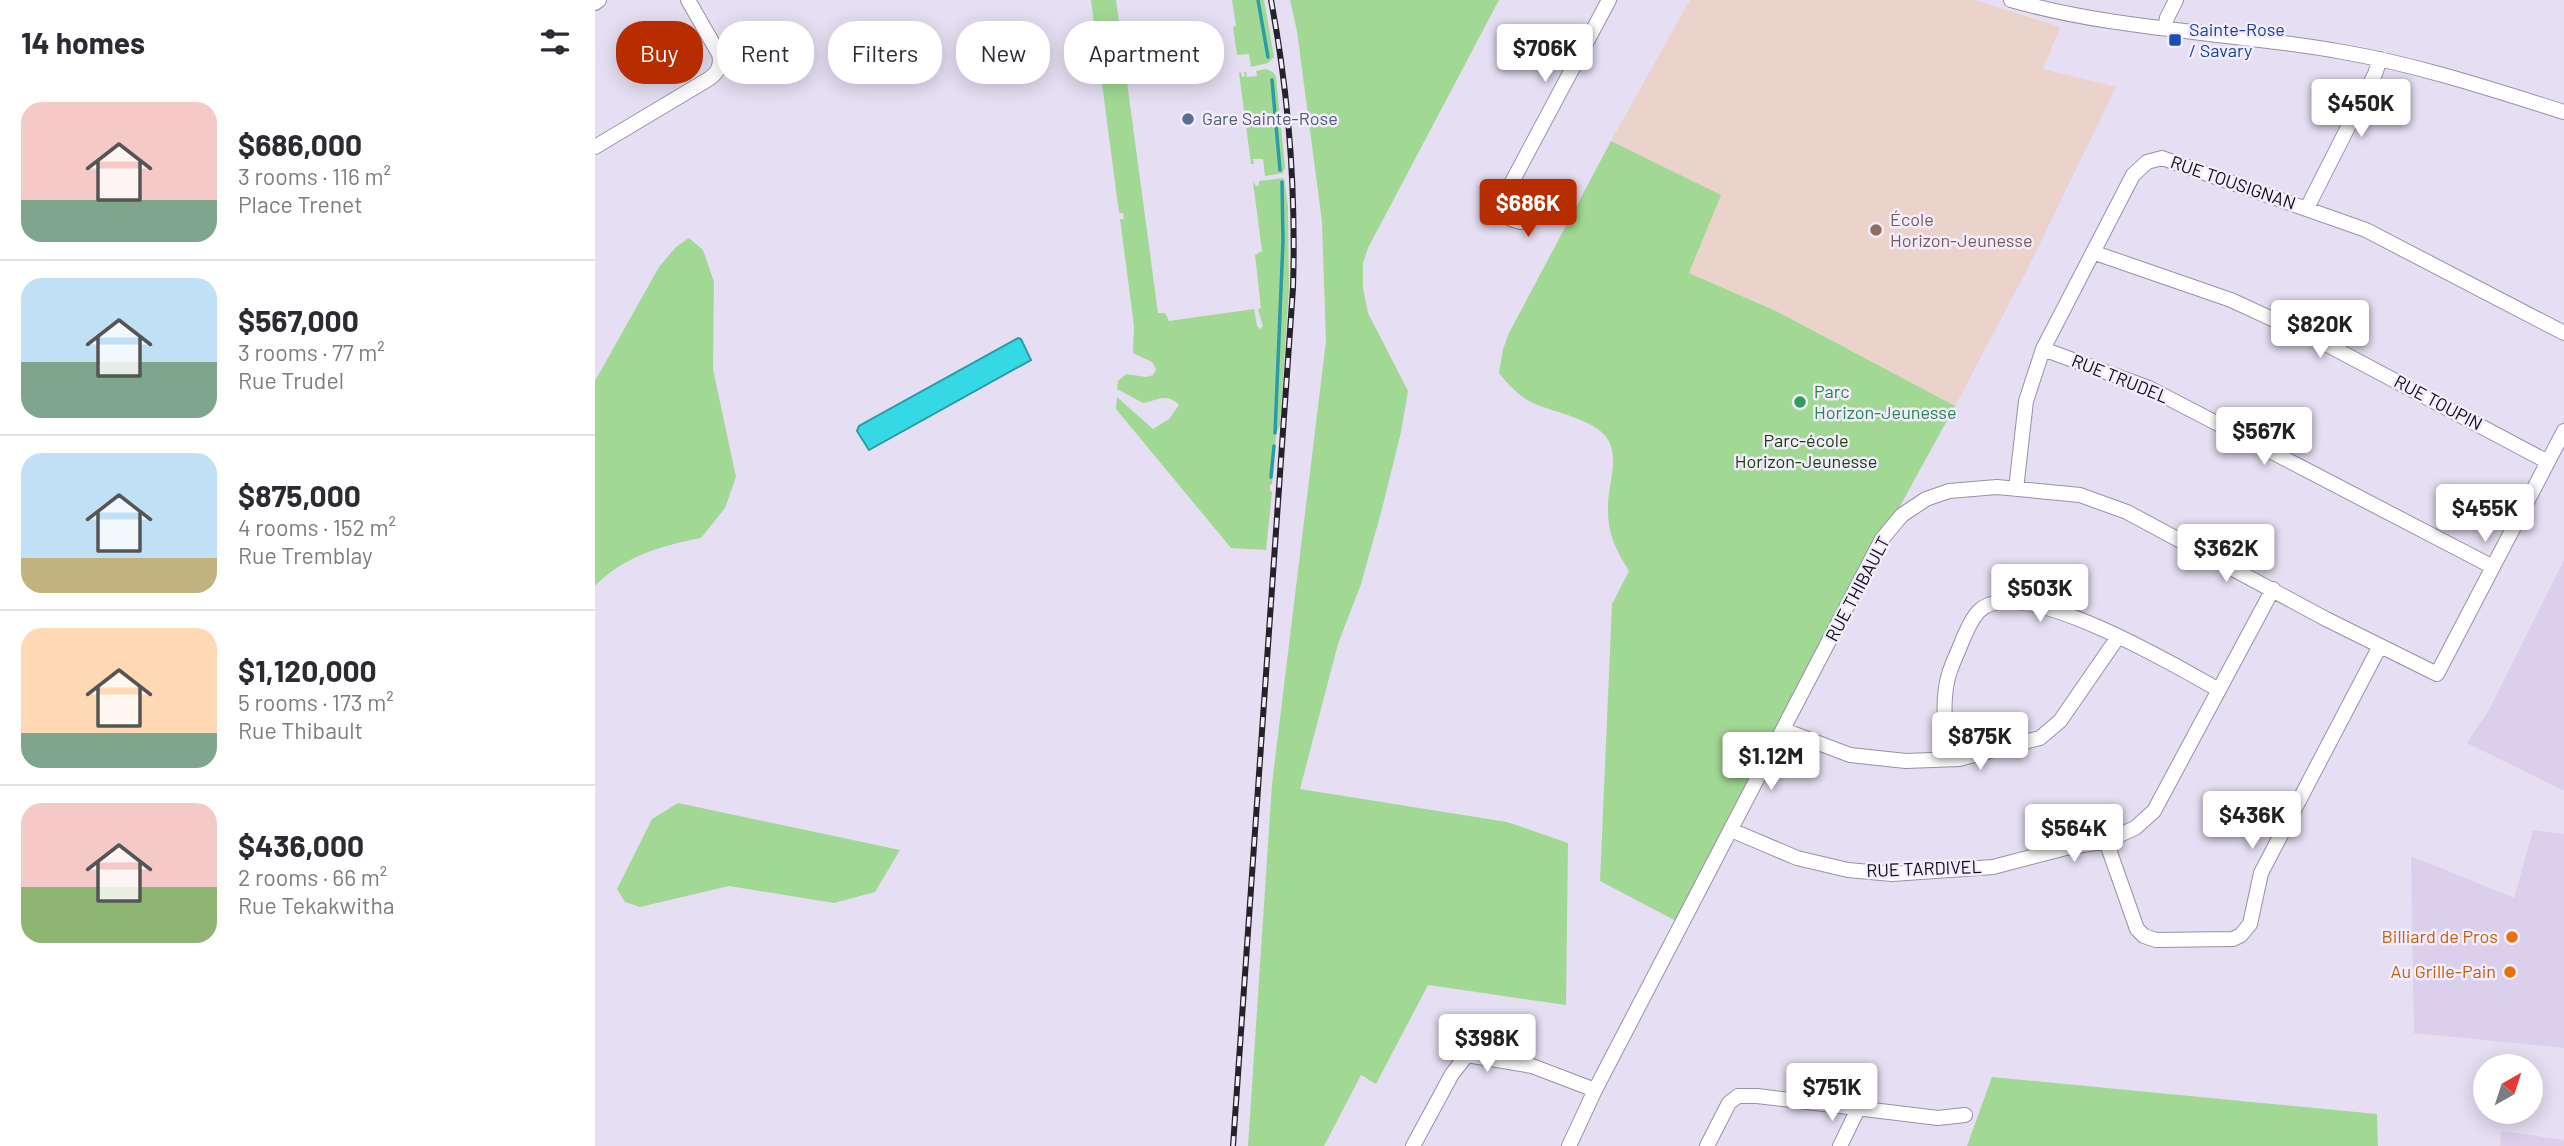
<!DOCTYPE html>
<html lang="en">
<head>
<meta charset="utf-8">
<style>
  body { margin:0; font-family:Barlow,sans-serif; background:#f2f2f3; color:#2b2b33; height:100vh; display:flex; flex-direction:column; font-size:26px; white-space:nowrap }
  * { box-sizing:border-box; margin:0 }
  p { font-size:23px; color:#7c7c81 }
  .icon { flex:none; width:38px; height:38px; fill:none; stroke:currentColor; stroke-width:2; stroke-linecap:round; stroke-linejoin:round }
  .map { position:relative; flex:1; overflow:hidden }
  .sheet { display:flex; flex-direction:column; background:#fff; width:595px }
  .sheet>* { flex:none }
  .hud { position:absolute; left:21px; top:21px; width:665px; height:63px; display:flex; gap:14px }
  .needle { width:46px; rotate:39deg }
  .buttons { position:absolute; left:1878px; top:1054px; display:grid; gap:14px }
  .buttons a { display:grid; place-items:center; width:70px; height:70px; border-radius:50%; background:#fff; box-shadow:0 4px 18px #0003; font-size:35px }
  .price { position:absolute; translate:-50% -60px; padding:0 16px; border-radius:7px; background:#fff; color:#222; font-size:23px; line-height:46px; filter:drop-shadow(0 2px 4px #0008) }
  .price::after { content:''; position:absolute; left:50%; top:42px; width:21px; height:16px; margin-left:-10px; background:inherit; clip-path:polygon(0 0,100% 0,50% 100%) }
  .price.on { background:#b72d00; color:#fff }
  ul { padding:0; list-style:none }
  li { display:flex; align-items:center; gap:21px; height:175px; padding:0 21px }
  li+li { border-top:2px solid #e1e1e2 }
  li span { display:grid; place-items:center; flex:none; width:196px; height:140px; border-radius:21px; color:#555 }
  li>.icon { margin-inline-start:auto }
  span .icon { width:84px; height:84px; fill:#fffc; stroke-width:1 }
  li b { font-size:30px }
  h2 { display:flex; justify-content:space-between; align-items:center; height:84px; padding:0 21px; font-size:30px }
  .chip { padding:0 24px; border-radius:28px; background:#fff; box-shadow:0 4px 18px #0003; font-size:24px; line-height:63px }
  .chip.on { background:#b72d00; color:#fff }
  main { display:flex; flex:1; min-height:0 }
  .map>svg:first-child { display:block }
  .built { fill:#dad0eb }
  .education { fill:#ebd2ca }
  .green { fill:#a1d994 }
  .water { fill:#35d9e6; stroke:#299ca6; stroke-width:2 }
  .lines { fill:none; stroke-linecap:round; stroke-linejoin:round }
  .stream { stroke:#299ca6; stroke-width:3.5 }
  .minor-casing { stroke:#9891a4; stroke-width:16 }
  .minor { stroke:#fff; stroke-width:14 }
  .rail-casing { stroke:#25222a; stroke-width:6 }
  .rail { stroke:#f2ecfc; stroke-width:3.5; stroke-dasharray:10; stroke-linecap:butt }
  .transit-dot { fill:#1a4fb4; stroke:#f2ecfc; stroke-width:2.5 }
  .service-dot { fill:#5c6f8a; stroke:#f2ecfc; stroke-width:2.5 }
  .education-dot { fill:#8d6e63; stroke:#f2ecfc; stroke-width:2.5 }
  .leisure-dot { fill:#2e9e5b; stroke:#f2ecfc; stroke-width:2.5 }
  .food-dot { fill:#e8710a; stroke:#f2ecfc; stroke-width:2.5 }
  .labels { text-anchor:middle; stroke-width:5; stroke-linejoin:round; paint-order:stroke }
  .transit-label { font-size:18px; fill:#164399; stroke:#f2ecfc; text-anchor:start }
  .service-label { font-size:18px; fill:#4e5e75; stroke:#f2ecfc; text-anchor:start }
  .street-label { font-size:18px; fill:#0e0c12; stroke:#f2ecfc }
  .education-label { font-size:18px; fill:#785e54; stroke:#f2ecfc; text-anchor:start }
  .leisure-label { font-size:18px; fill:#27864d; stroke:#f2ecfc; text-anchor:start }
  .park-label { font-size:18px; fill:#17420b; stroke:#f2ecfc }
  .food-label { font-size:18px; fill:#c56008; stroke:#f2ecfc; text-anchor:end }
</style>
</head>
<body>
<main>
<section class="sheet">
<h2>14 homes<svg class="icon" aria-label="filters" viewBox="0 0 24 24"><path d="M4 7h16M4 17h16"/><circle cx="9" cy="7" r="2"/><circle cx="15" cy="17" r="2"/></svg></h2>
<ul>
<li><span style="background:linear-gradient(#f6c9c9 70%,#7fa58c 0)"><svg class="icon" aria-label="home" viewBox="0 0 24 24"><path d="M3 11l9-7 9 7M6 9v11h12V9"/></svg></span><div><b>$686,000</b><p>3 rooms · 116 m²</p><p>Place Trenet</p></div></li>
<li><span style="background:linear-gradient(#bfe0f5 60%,#7fa58c 0)"><svg class="icon" aria-label="home" viewBox="0 0 24 24"><path d="M3 11l9-7 9 7M6 9v11h12V9"/></svg></span><div><b>$567,000</b><p>3 rooms · 77 m²</p><p>Rue Trudel</p></div></li>
<li><span style="background:linear-gradient(#bfe0f5 75%,#c2b280 0)"><svg class="icon" aria-label="home" viewBox="0 0 24 24"><path d="M3 11l9-7 9 7M6 9v11h12V9"/></svg></span><div><b>$875,000</b><p>4 rooms · 152 m²</p><p>Rue Tremblay</p></div></li>
<li><span style="background:linear-gradient(#ffd9b3 75%,#7fa58c 0)"><svg class="icon" aria-label="home" viewBox="0 0 24 24"><path d="M3 11l9-7 9 7M6 9v11h12V9"/></svg></span><div><b>$1,120,000</b><p>5 rooms · 173 m²</p><p>Rue Thibault</p></div></li>
<li><span style="background:linear-gradient(#f6c9c9 60%,#8fb573 0)"><svg class="icon" aria-label="home" viewBox="0 0 24 24"><path d="M3 11l9-7 9 7M6 9v11h12V9"/></svg></span><div><b>$436,000</b><p>2 rooms · 66 m²</p><p>Rue Tekakwitha</p></div></li>
</ul>
</section>
<div class="map">
<svg width="1969" height="1146" viewBox="0 0 1969 1146">
  <rect width="100%" height="100%" fill="#e6def2"/>
  <!-- built -->
  <path class="built" d="M1969,560V791L1872,743L1894,710Z
    M1938,830L1969,834V1048L1819,1033L1816,856L1919,898Z
    M1906,1131L1969,1140V1146H1905Z"/>
  <!-- education -->
  <path class="education" d="M1095,0H1379L1465,27L1448,69L1521,87L1434,266L1360,406L1181,311L1094,273L1125,195L1016,141Z"/>
  <!-- green -->
  <path class="green" d="M496,0H521L563,313H570L574,321L659,309L662,326L665,329L668,326L663,309L666,308L660,255L667,251L658,182L661,186L664,185V181L689,178L693,206L694,288L685,425L681,434L677,484L675,485V491L677,492L671,550L636,548L521,409L522,397L558,429L574,419L584,405C571,392 562,401 548,403L522,389L523,381L531,374L551,377L558,375L561,369L557,362L538,353L539,326L525,219H529L528,213H524Z
    M637,0H669L679,57L673,63L656,67L654,54L642,55L638,27L641,26Z
    M695,0H904L773,248L768,263V288L773,313L813,391L806,432L787,509L766,584L743,644L705,789L912,822L973,843L971,1005L833,985L781,1084L766,1075L729,1146H653L677,784L731,341L727,222L702,31Z
    M671,69L678,72L681,77L690,167L688,173L670,176L668,159H658L659,164H656L644,73L646,72L647,77L650,76L649,72H651L652,77L662,76L661,71Z
    M1016,141L1126,195L1094,273L1181,311L1360,406L1287,539L1087,924L1005,881L1017,604L1034,571C1020,549 1012,532 1013,506C1013,484 1025,458 1012,438C1000,420 959,412 940,404C926,398 913,385 904,373L908,349L914,333Z
    M913 205a9 9 0 1 1 18 0a9 9 0 1 1-18 0Z
    M94,238L108,250L119,282L118,369L141,477L130,508L106,538C68,545 27,557 0,586V381L64,267L81,247Z
    M83,803L305,850L280,892L239,903L134,886L45,907L30,902L22,889L57,819Z
    M1397,1077L1782,1114L1783,1146H1372Z"/>
  <!-- water -->
  <path class="water" d="M423,338L426,339L436,360L274,450L262,431L264,426Z"/>
  <g class="lines">
    <!-- stream -->
    <path class="stream" d="M663,0L673,57
      M677,80L685,170
      M680,433L688,241L687,182
      M676,477L679,446"/>
    <!-- minor casing -->
    <g class="minor-casing">
      <path id="minor" d="M1416,0C1524,31 1638,32 1748,52C1823,65 1896,89 1969,112
        M0,3L4,0
        M1570,28L1572,18L1581,0
        M0,147L112,80C122,74 127,66 124,54L93,0
        M916,184L940,200L933,217L928,222C920,222 908,216 904,209L906,202L918,180L1014,0
        M1712,208L1780,74L1785,59
        M1500,253L1636,300L1727,342L1953,462
        M1448,349L1554,388L1898,567
        M1421,489L1431,401L1448,349L1538,175L1552,162L1567,158L1771,230L1969,333
        M1189,730L1255,755L1311,761L1364,759L1445,738L1465,721L1523,637
        M1352,759C1351,732 1346,700 1354,674C1357,664 1362,654 1366,644C1370,634 1376,619 1384,611C1424,572 1583,667 1624,690
        M1136,830L1202,858L1253,870L1297,874L1398,867L1471,848L1511,841L1540,828L1559,811L1678,589
        M1511,841L1542,929L1549,936L1561,940L1638,939L1646,935L1655,924L1666,873L1785,646
        M818,1146L857,1074L872,1055L937,1066L1000,1090
        M974,1146L1000,1090L1287,539L1307,515L1331,499L1354,491L1402,487L1485,495L1532,512L1731,619L1842,674L1969,431
        M1112,1146L1134,1103L1143,1096H1162L1343,1118L1370,1115
        M1245,1146L1263,1109"/>
    </g>
    <!-- minor -->
    <use href="#minor" class="minor"/>
    <!-- rail casing -->
    <g class="rail-casing">
      <path id="rail" d="M638,1146L698,288C701,192 694,95 676,0"/>
    </g>
    <!-- rail -->
    <use href="#rail" class="rail"/>
  </g>
  <!-- markers -->
  <rect class="transit-dot" x="1573" y="33" width="14" height="14" rx="3.5"/>
  <circle class="service-dot" cx="593" cy="119" r="7"/>
  <circle class="education-dot" cx="1281" cy="230" r="7"/>
  <circle class="leisure-dot" cx="1205" cy="402" r="7"/>
  <g class="food-dot">
    <circle cx="1917" cy="937" r="7"/>
    <circle cx="1915" cy="972" r="7"/>
  </g>
  <g class="labels">
    <!-- transit labels -->
    <g class="transit-label">
      <text x="1594" y="36">Sainte-Rose<tspan x="1594" dy="21">/ Savary</tspan></text>
    </g>
    <!-- service labels -->
    <g class="service-label">
      <text x="607" y="125">Gare Sainte-Rose</text>
    </g>
    <!-- street labels -->
    <g class="street-label">
      <text transform="translate(1638 183) rotate(19)" y="6">RUE TOUSIGNAN</text>
      <text transform="translate(1525 379) rotate(22)" y="6">RUE TRUDEL</text>
      <text transform="translate(1843 403) rotate(28)" y="6">RUE TOUPIN</text>
      <text transform="translate(1263 589) rotate(-62)" y="6">RUE THIBAULT</text>
      <text transform="translate(1329 869) rotate(-2)" y="6">RUE TARDIVEL</text>
    </g>
    <!-- education labels -->
    <g class="education-label">
      <text x="1295" y="226">École<tspan x="1295" dy="21">Horizon-Jeunesse</tspan></text>
    </g>
    <!-- leisure labels -->
    <g class="leisure-label">
      <text x="1219" y="398">Parc<tspan x="1219" dy="21">Horizon-Jeunesse</tspan></text>
    </g>
    <!-- park labels -->
    <g class="park-label">
      <text x="1211" y="447">Parc-école<tspan x="1211" dy="21">Horizon-Jeunesse</tspan></text>
    </g>
    <!-- food labels -->
    <g class="food-label">
      <text x="1903" y="943">Billiard de Pros</text>
      <text x="1901" y="978">Au Grille-Pain</text>
    </g>
  </g>
</svg>
<div class="buttons">
<a><svg class="needle" viewBox="-14 -14 28 28"><path d="M0-13l5 13h-10z" fill="#e53935"/><path d="M0 13l5-13h-10z" fill="#7c7c81"/></svg></a>
</div>
<b class="price" style="left:950px;top:84px">$706K</b>
<b class="price" style="left:1766px;top:139px">$450K</b>
<b class="price on" style="left:933px;top:239px">$686K</b>
<b class="price" style="left:1725px;top:360px">$820K</b>
<b class="price" style="left:1669px;top:467px">$567K</b>
<b class="price" style="left:1890px;top:544px">$455K</b>
<b class="price" style="left:1631px;top:584px">$362K</b>
<b class="price" style="left:1445px;top:624px">$503K</b>
<b class="price" style="left:1385px;top:772px">$875K</b>
<b class="price" style="left:1176px;top:792px">$1.12M</b>
<b class="price" style="left:1657px;top:851px">$436K</b>
<b class="price" style="left:1479px;top:864px">$564K</b>
<b class="price" style="left:892px;top:1074px">$398K</b>
<b class="price" style="left:1237px;top:1123px">$751K</b>
<div class="hud">
<a class="chip on">Buy</a>
<a class="chip">Rent</a>
<a class="chip">Filters</a>
<a class="chip">New</a>
<a class="chip">Apartment</a>
</div>
</div>
</main>
</body>
</html>
